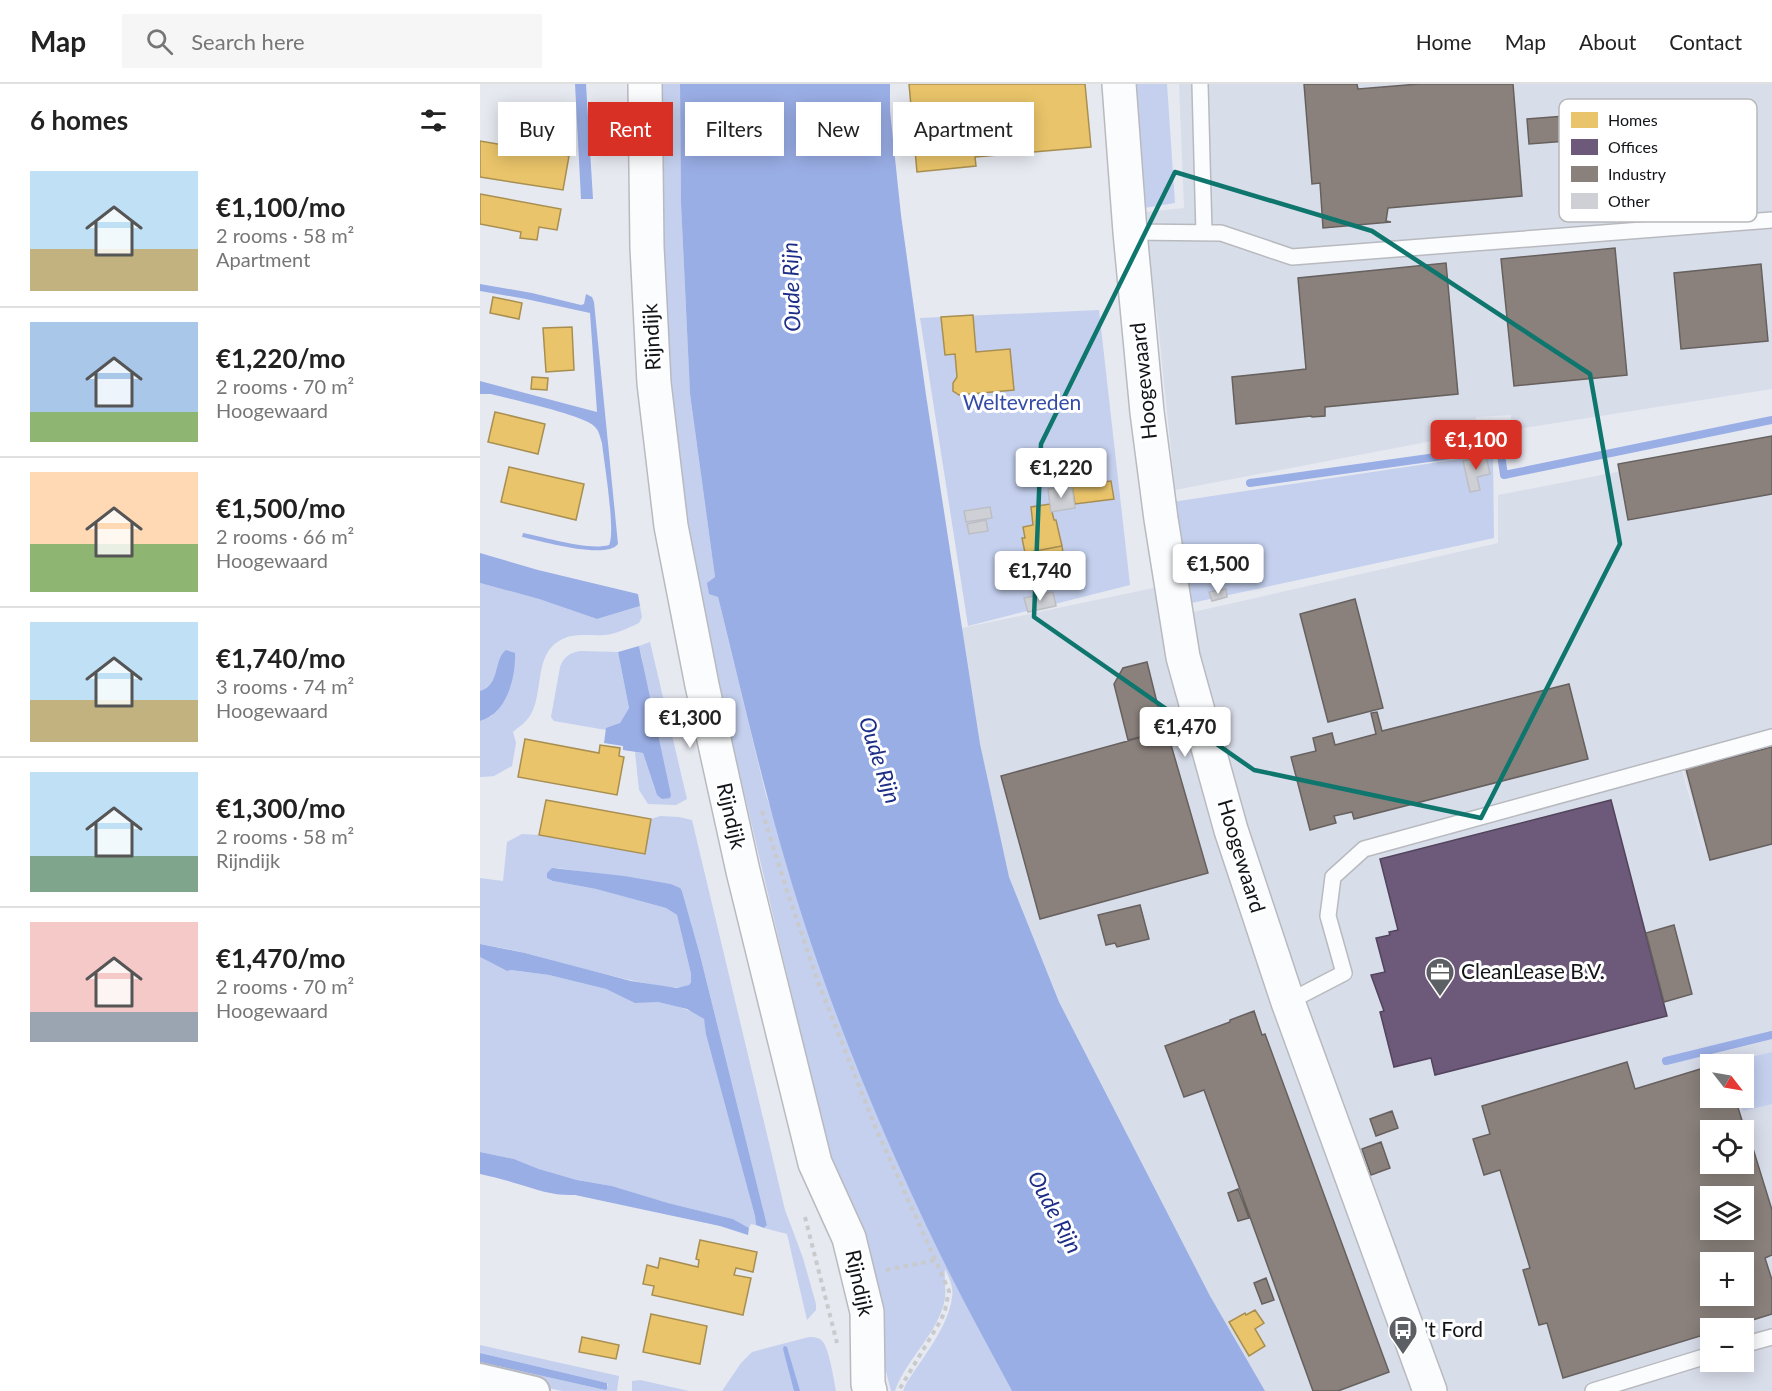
<!DOCTYPE html>
<html lang="en">
<head>
<meta charset="utf-8">
<style>
  body { margin:0; font-family:Lato,sans-serif; background:#f6f6f6; color:#222; height:100vh; display:flex; flex-direction:column; font-size:22px; white-space:nowrap }
  * { box-sizing:border-box; margin:0 }
  p { font-size:20px; color:#767676 }
  .icon { flex:none; width:33px; height:33px; fill:none; stroke:currentColor; stroke-width:2; stroke-linecap:round; stroke-linejoin:round }
  .map { position:relative; flex:1; overflow:hidden }
  .panel { display:flex; flex-direction:column; background:#fff; width:480px }
  .panel>* { flex:none }
  .top-card { position:absolute; left:18px; top:18px; width:570px; height:54px; display:flex; gap:12px }
  .needle { width:39px; rotate:121deg }
  .controls { position:absolute; left:1220px; top:970px; display:grid; gap:12px }
  .controls a { display:grid; place-items:center; width:54px; height:54px; border-radius:0px; background:#fff; box-shadow:0 3px 15px #0003; font-size:30px }
  .price { position:absolute; translate:-50% -51px; padding:0 14px; border-radius:6px; background:#fff; color:#222; font-size:20px; line-height:39px; filter:drop-shadow(0 2px 3px #0008) }
  .price::after { content:''; position:absolute; left:50%; top:36px; width:18px; height:14px; margin-left:-9px; background:inherit; clip-path:polygon(0 0,100% 0,50% 100%) }
  .price.selected { background:#d93025; color:#fff }
  ul { padding:0; list-style:none }
  li { display:flex; align-items:center; gap:18px; height:150px; padding:0 30px }
  li+li { border-top:2px solid #e0e0e0 }
  li span { display:grid; place-items:center; flex:none; width:168px; height:120px; border-radius:0px; color:#555 }
  li>.icon { margin-inline-start:auto }
  span .icon { width:72px; height:72px; fill:#fffc; stroke-width:1 }
  li b { font-size:26px }
  h2 { display:flex; justify-content:space-between; align-items:center; height:72px; padding:0 30px; font-size:26px }
  .tag { padding:0 21px; border-radius:0px; background:#fff; box-shadow:0 3px 15px #0003; font-size:21px; line-height:54px }
  .tag.selected { background:#d93025; color:#fff }
  header { display:flex; align-items:center; gap:36px; box-sizing:border-box; height:84px; padding:0 30px; background:#fff; border-bottom:2px solid #e0e0e0 }
  header strong { font-size:28px }
  nav { display:flex; gap:33px; margin-inline-start:auto; font-size:21px }
  .search { width:420px; height:54px; background:#f6f6f6; display:flex; align-items:center; gap:15px; box-sizing:border-box; padding:0 21px; border-radius:0px; color:#767676; font-size:22px }
  main { display:flex; flex:1; min-height:0 }
  .map>svg:first-child { display:block }
  .built { fill:#d8ddea; fill-rule:evenodd }
  .green { fill:#c4d0ee }
  .water { fill:#9aaee6 }
  .homes { fill:#e9c46a; stroke:#a88f51; stroke-width:1.5 }
  .offices { fill:#6d597a; stroke:#52445d; stroke-width:1.5 }
  .industry { fill:#8a817c; stroke:#66605e; stroke-width:1.5; fill-rule:evenodd }
  .lines { fill:none; stroke-linecap:round; stroke-linejoin:round }
  .stream { stroke:#9aaee6; stroke-width:8 }
  .building { fill:#ced0d5; stroke:#bcbec3; stroke-width:1.5 }
  .lane-casing { stroke:#b8babf; stroke-width:18 }
  .street-casing { stroke:#b8babf; stroke-width:32 }
  .secondary-casing { stroke:#b8babf; stroke-width:36 }
  .path { stroke:#c9cacc; stroke-width:4; stroke-dasharray:4.5 4.5; stroke-linecap:butt }
  .lane { stroke:#fbfcfd; stroke-width:15 }
  .street { stroke:#fbfcfd; stroke-width:28 }
  .secondary { stroke:#fbfcfd; stroke-width:33 }
  .marked { fill:none; stroke:#0f766e; stroke-width:4.5; stroke-linejoin:round }
  .labels { text-anchor:middle; stroke-width:6; stroke-linejoin:round; paint-order:stroke }
  .street-label { font-size:21px; fill:#121418; stroke:#fff }
  .park-label { font-size:21px; fill:#344ca7; stroke:#fff }
  .poi-label { font-size:21px; fill:#121418; stroke:#fff; text-anchor:start }
  .water-label { font-size:22px; font-style:italic; fill:#1c2e87; stroke:#fff }
  .key { fill:#fff; stroke:#b8b8ba; stroke-width:1.5 }
  .key-label { font-size:16px; fill:#121418 }
</style>
</head>
<body>
<header>
<strong>Map</strong>
<div class="search"><svg class="icon" aria-label="search" viewBox="0 0 24 24"><circle cx="10" cy="10" r="6"/><path d="M15 15l6 6"/></svg>Search here</div>
<nav><a>Home</a><a>Map</a><a>About</a><a>Contact</a></nav>
</header>
<main>
<section class="panel">
<h2>6 homes<svg class="icon" aria-label="filters" viewBox="0 0 24 24"><path d="M4 7h16M4 17h16"/><circle cx="9" cy="7" r="2"/><circle cx="15" cy="17" r="2"/></svg></h2>
<ul>
<li><span style="background:linear-gradient(#bfe0f5 65%,#c2b280 0)"><svg class="icon" aria-label="home" viewBox="0 0 24 24"><path d="M3 11l9-7 9 7M6 9v11h12V9"/></svg></span><div><b>€1,100/mo</b><p>2 rooms · 58 m²</p><p>Apartment</p></div></li>
<li><span style="background:linear-gradient(#a9c7e8 75%,#8fb573 0)"><svg class="icon" aria-label="home" viewBox="0 0 24 24"><path d="M3 11l9-7 9 7M6 9v11h12V9"/></svg></span><div><b>€1,220/mo</b><p>2 rooms · 70 m²</p><p>Hoogewaard</p></div></li>
<li><span style="background:linear-gradient(#ffd9b3 60%,#8fb573 0)"><svg class="icon" aria-label="home" viewBox="0 0 24 24"><path d="M3 11l9-7 9 7M6 9v11h12V9"/></svg></span><div><b>€1,500/mo</b><p>2 rooms · 66 m²</p><p>Hoogewaard</p></div></li>
<li><span style="background:linear-gradient(#bfe0f5 65%,#c2b280 0)"><svg class="icon" aria-label="home" viewBox="0 0 24 24"><path d="M3 11l9-7 9 7M6 9v11h12V9"/></svg></span><div><b>€1,740/mo</b><p>3 rooms · 74 m²</p><p>Hoogewaard</p></div></li>
<li><span style="background:linear-gradient(#bfe0f5 70%,#7fa58c 0)"><svg class="icon" aria-label="home" viewBox="0 0 24 24"><path d="M3 11l9-7 9 7M6 9v11h12V9"/></svg></span><div><b>€1,300/mo</b><p>2 rooms · 58 m²</p><p>Rijndijk</p></div></li>
<li><span style="background:linear-gradient(#f6c9c9 75%,#9aa5b1 0)"><svg class="icon" aria-label="home" viewBox="0 0 24 24"><path d="M3 11l9-7 9 7M6 9v11h12V9"/></svg></span><div><b>€1,470/mo</b><p>2 rooms · 70 m²</p><p>Hoogewaard</p></div></li>
</ul>
</section>
<div class="map">
<svg width="1292" height="1307" viewBox="0 0 1292 1307">
  <rect width="100%" height="100%" fill="#e6e9f0"/>
  <!-- built -->
  <path class="built" d="M699,0H1292V305L1031,346V331L996,333L994,349L695,406L677,230L655,129L704,124Z
    M1292,358V1307H754L566,938L439,560L468,547L702,498L713,531V528L1018,459V411ZM1203,684L1225,768V769L1202,686L1159,697ZM1230,981H1263V1014H1230ZM1230,1047H1263V1080H1230ZM1230,1113H1263V1146H1230ZM1230,1179H1263V1212H1230ZM1230,1245H1263V1278H1230Z"/>
  <!-- green -->
  <path class="green" d="M178,0H200L201,119L210,310L235,493L228,499L238,513L286,711L376,980L461,1171L532,1307H423L426,1300C441,1276 469,1242 472,1213C474,1204 469,1193 465,1185C464,1194 466,1205 465,1214C459,1249 426,1275 415,1307H411L343,1043L225,543L201,418L186,278Z
    M654,0H687L695,119L658,125Z
    M619,226L650,501L488,542L440,234Z
    M1013,370L1014,454L702,521L692,418Z
    M0,499L59,515L117,535L160,522L162,533L159,539C148,544 137,550 124,551C109,552 93,548 79,557C55,571 63,606 52,628C48,637 40,642 33,648L36,659L32,682L14,692L2,693H0V637L12,632L22,569C19,583 15,602 0,607Z
    M170,558L207,715L196,721L168,720L159,706L155,668L163,669L177,711L162,574L159,562Z
    M100,567L138,568L149,624L140,639L126,646L74,637L71,633L80,583C84,573 89,569 100,567Z
    M180,732L199,733L212,736L305,1126L323,1174L336,1220V1226L327,1236L307,1150L284,1144L287,1141L220,871L202,807L191,800L77,784L73,797L116,805L186,824L197,831L211,890C211,895 212,900 207,902C191,911 70,875 45,869C30,865 15,863 0,860V794L23,797L27,758L42,750L59,751L164,770L171,735Z
    M0,873L27,887L31,886L69,891L126,905L152,917L178,918L199,923L213,928L224,935L275,1132L276,1141L271,1140L269,1144L253,1135L188,1119L132,1102L97,1096L59,1085L34,1075L0,1068Z
    M1292,968V1020L1263,1027L1260,1014H1263V981H1251L1250,978Z
    M329,1253C334,1253 339,1253 343,1258C349,1265 354,1296 356,1307H242L261,1279L272,1268Z
    M0,1261L139,1292L137,1307H82L0,1288V1278L125,1306L128,1301L127,1299L0,1269Z
    M160,1296L209,1307H152V1297Z"/>
  <!-- water -->
  <path class="water" d="M95,0H106L113,115H101Z
    M200,0H410V27L421,131L446,311L500,660L529,793L579,918L730,1212L785,1307H532C508,1262 483,1217 460,1170C408,1063 361,952 324,838C289,731 265,622 238,513L229,510L227,499L235,493L210,310L201,119Z
    M0,200L52,209L101,221L104,220L106,210L112,213L114,218L138,460C126,476 61,457 42,453L43,449C65,453 108,467 129,461C136,448 124,378 122,359C120,353 119,346 114,342C103,331 30,315 11,310H0V297L117,328L110,229L46,215L0,207Z
    M0,469L58,486L158,510L160,522L117,535L59,515L0,499Z
    M159,562L191,711L190,714L182,715L177,711L163,669L143,666V662L124,659L126,644L140,639L149,624L138,568Z
    M26,566L35,569C36,593 27,630 0,637V607C21,600 13,576 26,566Z
    M72,784L144,792L191,800L200,804L202,807L220,871L287,1141L284,1144L276,1141L275,1132L226,950L224,935L207,925L178,918L155,919L126,905L69,891L31,886L27,887L0,873V860L45,869L151,897L197,904L209,901L211,898V890L197,831L186,824L116,805L73,797L67,794V789Z
    M0,1068L34,1075L59,1085L97,1096L132,1102L188,1119L253,1135L269,1144L268,1151L240,1142L95,1111C74,1112 58,1106 38,1100C25,1096 13,1093 0,1090Z
    M304,1262L307,1263L320,1307H314L303,1265Z
    M0,1269L127,1299V1305L125,1306L0,1278Z"/>
  <!-- homes -->
  <path class="homes" d="M429,0H605L611,63L495,73L496,82L437,88Z
    M32,44L52,47L48,65L89,72L83,106L0,93V57L29,62Z
    M0,110L81,125L77,146L59,143L57,156L40,154L41,148L0,140Z
    M13,213L42,219L39,235L10,229Z
    M493,231L496,268L530,265L534,306L479,311L473,307V299L477,293L475,270L465,271L461,233Z
    M92,243L94,286L66,288L63,244Z
    M52,293L68,294L67,306L51,305Z
    M15,328L65,340L58,370L8,358Z
    M29,383L104,400L96,436L21,418Z
    M631,397L634,415L595,420L592,402Z
    M570,420L574,436H576L582,462L545,469L542,454H545L543,443L553,441L551,423Z
    M582,462L585,483L576,485L577,491L571,492L572,498L555,501L552,483L547,484L545,469Z
    M45,655L119,669L120,661L140,664L139,672L144,673L137,711L38,693Z
    M66,716L171,735L165,770L59,751Z
    M220,1156L277,1168L273,1188L256,1184L254,1191L271,1194L263,1231L172,1211L174,1202L163,1200L167,1181L178,1184L180,1174L218,1183L219,1176L216,1175Z
    M775,1226L784,1239L775,1245L785,1262L769,1272L749,1238L765,1229L766,1231Z
    M171,1230L227,1242L220,1280L163,1268Z
    M102,1253L139,1261L136,1275L99,1268Z"/>
  <!-- offices -->
  <path class="offices" d="M1131,716L1187,932L955,991L951,974L914,983L900,928L904,927L891,891L905,888L896,854L910,851L909,848L918,846L900,775Z"/>
  <!-- industry -->
  <path class="industry" d="M824,0H877L878,5L939,0H1033L1042,112L908,124L906,137L911,138L843,144L840,99L832,100Z
    M1111,30L1113,55L1049,60L1047,35Z
    M1135,164L1147,291L1034,302L1021,175Z
    M966,179L978,310L845,323V332L832,333L831,332L756,340L752,293L826,285L818,194Z
    M1281,180L1288,257L1201,265L1194,189Z
    M1292,352V410L1148,436L1138,380Z
    M875,515L903,624L848,638L820,530Z
    M667,578L684,647L648,656L634,600L643,584Z
    M1089,600L1108,675L874,735L872,728L854,732L856,739L830,746L811,673L836,667L833,654L852,649L855,661L896,650L891,629L897,628L902,647Z
    M684,647H687L728,789L560,835L521,692Z
    M1292,663V760L1230,776L1206,685Z
    M660,821L669,855L637,863L635,859L626,861L618,831Z
    M1194,841L1212,910L1184,918L1166,849Z
    M774,927L782,951L785,950L909,1288L858,1307H833L724,1006L704,1013L685,962L750,938V936Z
    M1147,978L1155,1005L1230,982V1014H1255L1269,1059L1271,1058L1292,1126V1171L1285,1174L1292,1196V1230L1244,1245H1230V1249L1083,1294L1067,1239L1059,1241L1043,1186L1050,1184L1020,1086L1004,1091L993,1055L1010,1050L1002,1022ZM1230,1047H1263V1080H1230ZM1230,1113H1263V1146H1230ZM1230,1179H1263V1212H1230Z
    M912,1027L918,1044L896,1052L890,1035Z
    M901,1058L910,1084L891,1091L882,1065Z
    M758,1105L769,1134L758,1137L748,1109Z
    M786,1194L794,1216L782,1220L774,1199Z"/>
  <g class="lines">
    <!-- stream -->
    <path class="stream" d="M770,399L1020,364L1024,391L1292,336
      M1186,977L1292,951"/>
  </g>
  <!-- building -->
  <path class="building" d="M1006,371L1010,390L997,393L1000,406L990,408L983,377Z
    M592,402L595,424L571,428L568,405Z
    M510,423L512,434L486,438L484,427Z
    M506,436L508,447L489,450L487,440Z
    M746,505L747,513L732,517L729,508Z
    M573,508L576,522L548,528L544,514Z"/>
  <g class="lines">
    <!-- lane casing -->
    <g class="lane-casing">
      <path id="lane" d="M720,0L724,149
        M650,148L741,149L812,173L1292,136
        M808,918L864,889L848,832L853,793L884,765L1292,653
        M1263,1261L1292,1253
        M1113,1307L1230,1271"/>
    </g>
    <!-- street casing -->
    <g class="street-casing">
      <path id="street" d="M0,1294L55,1307"/>
    </g>
    <!-- secondary casing -->
    <g class="secondary-casing">
      <path id="secondary" d="M165,0L167,163L174,299L191,442L222,601L263,787L335,1079L369,1154L387,1228L388,1300L390,1307
        M639,0L650,148L667,328L681,435L703,573L751,746L808,918L950,1307"/>
    </g>
    <!-- path -->
    <path class="path" d="M282,727L308,810L338,898L394,1040L469,1207L465,1226L461,1236L419,1306
      M325,1133L357,1259
      M406,1186L456,1176"/>
    <!-- lane -->
    <use href="#lane" class="lane"/>
    <!-- street -->
    <use href="#street" class="street"/>
    <!-- secondary -->
    <use href="#secondary" class="secondary"/>
  </g>
  <!-- marked area -->
  <path class="marked" d="M695,88L892,147L1110,290L1140,460L1001,734L774,686L554,533L561,360Z"/>
  <!-- icons -->
  <defs>
    <g id="office-pin" transform="scale(1.5)"><path d="M0 17L-7.5 6A9.5 9.5 0 1 1 7.5 6Z" fill="#5c5f64" stroke="#fff"/><path d="M-6-3h4V-5.5h4V-3h4V5H-6ZM-1-4.5V-3h2v-1.5ZM-6 0V1H6V0Z" fill="#fff"/></g>
    <g id="bus-pin" transform="scale(1.5)"><path d="M0 17L-7.5 6A9.5 9.5 0 1 1 7.5 6Z" fill="#5c5f64" stroke="#fff"/><path d="M-5-6H5V4H4V6H2V4H-2V6H-4V4H-5ZM-3.5-4V0h7V-4ZM-3.5 1.2v1.5H-2V1.2ZM2 1.2v1.5H3.5V1.2Z" fill="#fff"/></g>
  </defs>
  <g fill-rule="evenodd">
    <use href="#office-pin" x="960" y="888"/>
    <use href="#bus-pin" x="923" y="1246"/>
  </g>
  <g class="labels">
    <!-- street labels -->
    <g class="street-label">
      <text transform="translate(172 253) rotate(-93)" y="7">Rijndijk</text>
      <text transform="translate(664 297) rotate(-96)" y="7">Hoogewaard</text>
      <text transform="translate(251 732) rotate(77)" y="7">Rijndijk</text>
      <text transform="translate(761 772) rotate(73)" y="7">Hoogewaard</text>
      <text transform="translate(379 1199) rotate(78)" y="7">Rijndijk</text>
    </g>
    <!-- park labels -->
    <g class="park-label">
      <text x="542" y="326">Weltevreden</text>
    </g>
    <!-- poi labels -->
    <g class="poi-label">
      <text x="981" y="895">CleanLease B.V.</text>
      <text x="944" y="1253">'t Ford</text>
    </g>
    <!-- water labels -->
    <g class="water-label">
      <text transform="translate(311 203) rotate(-92)" y="8">Oude Rijn</text>
      <text transform="translate(400 676) rotate(72)" y="8">Oude Rijn</text>
      <text transform="translate(575 1128) rotate(62)" y="8">Oude Rijn</text>
    </g>
  </g>
  <!-- legend -->
  <rect x="1079" y="15" width="198" height="123" rx="9" class="key"/>
  <rect x="1091" y="28" width="27" height="16" fill="#e9c46a"/>
  <rect x="1091" y="55" width="27" height="16" fill="#6d597a"/>
  <rect x="1091" y="82" width="27" height="16" fill="#8a817c"/>
  <rect x="1091" y="109" width="27" height="16" fill="#ced0d5"/>
  <g class="key-label">
    <text x="1128" y="42">Homes</text>
    <text x="1128" y="69">Offices</text>
    <text x="1128" y="96">Industry</text>
    <text x="1128" y="123">Other</text>
  </g>
</svg>
<div class="controls">
<a><svg class="needle" viewBox="-14 -14 28 28"><path d="M0-13l5 13h-10z" fill="#e53935"/><path d="M0 13l5-13h-10z" fill="#767676"/></svg></a>
<a><svg class="icon" aria-label="locate" viewBox="0 0 24 24"><circle cx="12" cy="12" r="6"/><path d="M12 2v4M12 18v4M2 12h4M18 12h4"/></svg></a>
<a><svg class="icon" aria-label="layers" viewBox="0 0 24 24"><path d="M12 4l9 5-9 5-9-5zM3 14l9 5 9-5"/></svg></a>
<a>+</a>
<a>−</a>
</div>
<b class="price selected" style="left:996px;top:387px">€1,100</b>
<b class="price" style="left:581px;top:415px">€1,220</b>
<b class="price" style="left:738px;top:511px">€1,500</b>
<b class="price" style="left:560px;top:518px">€1,740</b>
<b class="price" style="left:210px;top:665px">€1,300</b>
<b class="price" style="left:705px;top:674px">€1,470</b>
<div class="top-card">
<a class="tag">Buy</a>
<a class="tag selected">Rent</a>
<a class="tag">Filters</a>
<a class="tag">New</a>
<a class="tag">Apartment</a>
</div>
</div>
</main>
</body>
</html>
